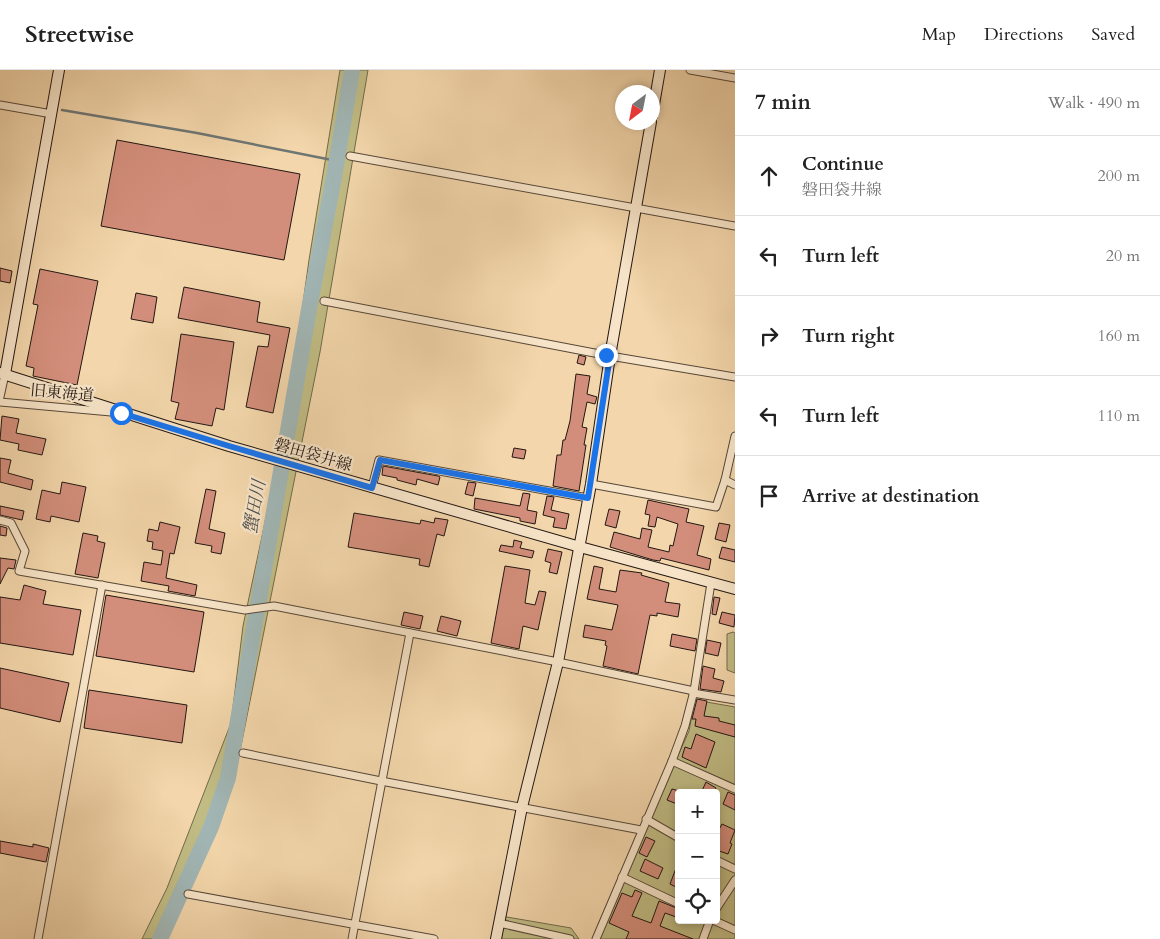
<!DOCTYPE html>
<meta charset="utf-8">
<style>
:root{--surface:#fff;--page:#f6f6f6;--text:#222;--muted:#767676;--line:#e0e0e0}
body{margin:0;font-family:Cardo,"Noto Serif JP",serif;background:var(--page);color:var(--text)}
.controls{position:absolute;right:15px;bottom:15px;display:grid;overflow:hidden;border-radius:5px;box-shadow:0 2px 8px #0003}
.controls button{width:45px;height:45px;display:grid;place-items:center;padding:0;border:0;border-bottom:1px solid var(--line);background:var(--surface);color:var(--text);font:25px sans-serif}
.compass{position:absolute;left:615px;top:15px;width:45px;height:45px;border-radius:50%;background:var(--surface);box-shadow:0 2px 8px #0003;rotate:212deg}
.stop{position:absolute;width:15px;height:15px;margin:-11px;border:4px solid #1a73e8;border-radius:50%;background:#fff}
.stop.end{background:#1a73e8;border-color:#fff;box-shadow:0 1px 5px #0008}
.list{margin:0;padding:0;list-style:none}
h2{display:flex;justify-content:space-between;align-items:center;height:65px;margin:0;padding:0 20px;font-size:21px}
h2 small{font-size:16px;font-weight:400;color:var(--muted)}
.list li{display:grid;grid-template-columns:32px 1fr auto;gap:15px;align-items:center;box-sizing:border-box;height:80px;padding:0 20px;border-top:1px solid var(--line)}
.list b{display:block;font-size:19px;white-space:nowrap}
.list p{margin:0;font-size:16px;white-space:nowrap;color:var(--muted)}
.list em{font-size:16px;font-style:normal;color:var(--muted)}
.icon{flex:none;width:28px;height:28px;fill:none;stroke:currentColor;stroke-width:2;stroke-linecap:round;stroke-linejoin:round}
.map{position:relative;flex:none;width:735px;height:869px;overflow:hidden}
header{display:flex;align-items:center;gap:30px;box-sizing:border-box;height:70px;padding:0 25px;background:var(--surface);border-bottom:1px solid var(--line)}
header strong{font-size:24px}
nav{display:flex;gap:28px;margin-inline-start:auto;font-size:18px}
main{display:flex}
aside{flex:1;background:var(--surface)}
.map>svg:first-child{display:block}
.green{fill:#c1bc84;stroke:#726a4b;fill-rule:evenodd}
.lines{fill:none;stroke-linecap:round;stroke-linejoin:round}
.stream{stroke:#6e7674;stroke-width:2.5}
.river{stroke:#a1b6b5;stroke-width:16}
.building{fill:#d38e7b;stroke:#221712}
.street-casing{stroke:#564738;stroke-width:9}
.secondary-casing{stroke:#221712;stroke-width:12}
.street{stroke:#f7e4c8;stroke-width:7}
.secondary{stroke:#f7e4c8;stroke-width:10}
.route{stroke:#1a73e8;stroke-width:6}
.labels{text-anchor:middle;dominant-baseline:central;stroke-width:4.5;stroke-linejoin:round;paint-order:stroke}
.street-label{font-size:16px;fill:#221712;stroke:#f7e4c8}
.water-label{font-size:18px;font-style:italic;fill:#4e4f4b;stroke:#f7e4c8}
</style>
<header>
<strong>Streetwise</strong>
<nav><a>Map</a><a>Directions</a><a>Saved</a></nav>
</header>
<main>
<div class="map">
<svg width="735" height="869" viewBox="0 0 735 869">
<rect width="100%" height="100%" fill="#f3d6ab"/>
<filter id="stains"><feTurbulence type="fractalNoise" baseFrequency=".004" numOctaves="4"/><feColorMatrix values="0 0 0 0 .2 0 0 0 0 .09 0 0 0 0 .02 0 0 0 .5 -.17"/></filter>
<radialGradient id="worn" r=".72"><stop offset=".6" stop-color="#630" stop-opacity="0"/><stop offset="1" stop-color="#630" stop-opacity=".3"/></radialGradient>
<g class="green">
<path d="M340,0H368L320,282L238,691L229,725L167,869H142L167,818L231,653L243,556L287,348L309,190Z"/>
<path d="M733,562L735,563V603L727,600V564Z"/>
<path d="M695,630L735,637V869H596L689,661ZM679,723H716V850H679Z"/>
<path d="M501,846L571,858L579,869H496Z"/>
</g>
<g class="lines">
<path class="stream" d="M62,40L197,63L337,91"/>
<path class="river" d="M160,869L211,757L228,708L309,239L334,107L352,0"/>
</g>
<g class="building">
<path d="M117,70L300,104L284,190L101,156Z"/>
<path d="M0,198L12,201L10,213L0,211Z"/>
<path d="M40,199L98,211L77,315L33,306L34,298L26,296L38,235L33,234Z"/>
<path d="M184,217L260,232L257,252L290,258L273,343L246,337L258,276L268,277L270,265L178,248Z"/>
<path d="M136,223L157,227L153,253L131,249Z"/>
<path d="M181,264L234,272L224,340L216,338L212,356L175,349L179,333L171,331Z"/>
<path d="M579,285L586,287L584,295L577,293Z"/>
<path d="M576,304L590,306L587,324L597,327L595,334L587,332L582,357L587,358L584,375H586L579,421L553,416L557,385H561L563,370H565L570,351Z"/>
<path d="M2,346L19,349L16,363L46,369L42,385L18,380L19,374L0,370Z"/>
<path d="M514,378L526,380L524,389L512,387Z"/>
<path d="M0,388L11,390L8,403L33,410L31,420L0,412Z"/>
<path d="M383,396L438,406L440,407L438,415L417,409L416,415L397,410V408L382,405Z"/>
<path d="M62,412L86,417L79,452L51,446L50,452L36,449L42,420L60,424Z"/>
<path d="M468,412L476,413L473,426L465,424Z"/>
<path d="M206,419L216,421L209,459L225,463L221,484L211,482L212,476L195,473Z"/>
<path d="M523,423L530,424L527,440L537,442L535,454L520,451V448L474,439L475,428L520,436Z"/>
<path d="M547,426L554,427L551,440L569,444L566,459L553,457L555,448L543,445Z"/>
<path d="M648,430L689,439L686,452L704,456L697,485L711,489L709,500L661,488L660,491L653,490L610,477L614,462L640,469L642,458L652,460L648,477L669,482L670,475L673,476L678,454L657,447L655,457L648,456L650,445L645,444Z"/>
<path d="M0,436L24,441L22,450L0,445Z"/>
<path d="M609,439L620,441L616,458L605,455Z"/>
<path d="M354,443L420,454L421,450L434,453L435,448L448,450L444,466L437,464L429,497L419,495L420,489L348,477Z"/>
<path d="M160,452L180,457L174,484L170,483L166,508L197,515L195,526L168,521L169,516L141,511L144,492L161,495L163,481L152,479L153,472L147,471L149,459L158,461Z"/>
<path d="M719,453L730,455L726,472L715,469Z"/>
<path d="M0,456L7,458L6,466L0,465Z"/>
<path d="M83,463L98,466L97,471L105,473L98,508L75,504Z"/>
<path d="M514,470L522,472L520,478L534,481L532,488L499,481L501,475L513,477Z"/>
<path d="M722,477L735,480V492L719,488Z"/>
<path d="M548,479L562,482L557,504L549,502L551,493L545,491Z"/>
<path d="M0,488L16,490L14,499L8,498L0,514Z"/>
<path d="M505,496L530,500L525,533L535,535L539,521L546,522L538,560L523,556L519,579L491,573Z"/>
<path d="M594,496L603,498L599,519L616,522L620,500L642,503L641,505L669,513L665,532L680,534L678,547L657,543V546L650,545L638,604L603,596L607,576L605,575L606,571L583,567L585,555L612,560L618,535L587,529Z"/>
<path d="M24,515L46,521L43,534L81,540L73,585L0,573V527L20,530Z"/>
<path d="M106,525L204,542L194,602L96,586Z"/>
<path d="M714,527L720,528L716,545L712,544Z"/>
<path d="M404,542L423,546L420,559L401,555Z"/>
<path d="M722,542L735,545L734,557L719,553Z"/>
<path d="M441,546L461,551L457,566L437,561Z"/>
<path d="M672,564L697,569L695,581L670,576Z"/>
<path d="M707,570L721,573L718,586L705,583Z"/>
<path d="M703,596L715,599L713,608L724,611L721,622L700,619Z"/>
<path d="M0,598L69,613L60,652L0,638Z"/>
<path d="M89,620L187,635L182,673L84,658Z"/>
<path d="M697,629L707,631L704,646L719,648V651L735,655V667L695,656L696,649H692Z"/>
<path d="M696,664L715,672L706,698L682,687L685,677L691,679Z"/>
<path d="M706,712L716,718L714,723H701Z"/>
<path d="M672,719L679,721V730L677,734L667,730Z"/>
<path d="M728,722L735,725V740L723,734Z"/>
<path d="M722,754L735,760L730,773L732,774L728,784L716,780V765Z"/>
<path d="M646,767L655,771L647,787L639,783Z"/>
<path d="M0,771L33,777V774L49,778L46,792L0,783Z"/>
<path d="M645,789L663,798L658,809L640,801Z"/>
<path d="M678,793L679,811L676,817L670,814Z"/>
<path d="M635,820L642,823L632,846L651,853L659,831L679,839V848L665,843L660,856L693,869H626L629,862L609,853L622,823L632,827Z"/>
</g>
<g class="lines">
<defs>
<g id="street">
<path d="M690,0L735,8"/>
<path d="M0,35L52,44"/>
<path d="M350,86L735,156"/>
<path d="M324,231L610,286L735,307"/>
<path d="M0,327L5,304"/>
<path d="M0,332L111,342"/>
<path d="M725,410L735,415"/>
<path d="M591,414L716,437L725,410L735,366"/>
<path d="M372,417L379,390L588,428"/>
<path d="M0,450L11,453L25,481L19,501L245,540L274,536L558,592L694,621"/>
<path d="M693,623L735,630"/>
<path d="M243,683L381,711L641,760"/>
<path d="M672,691L735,719"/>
<path d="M646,749L679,768"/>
<path d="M716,790L735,799"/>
<path d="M622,807L679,834"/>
<path d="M188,824L434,869"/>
<path d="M716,839L735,810"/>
<path d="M713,850L735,860"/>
<path d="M499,853L570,869"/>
<path d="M38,869L102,515"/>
<path d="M352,869L410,563"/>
<path d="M596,869L672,691L685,656L694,621L711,513"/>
<path d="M703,869L710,850"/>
</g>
<g id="secondary">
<path d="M652,46L660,0"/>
<path d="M0,303L229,376L580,477L735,519"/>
<path d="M5,304L59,0"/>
<path d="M496,869L522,737L558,592L591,414L610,286L651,52"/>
</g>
</defs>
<use href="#street" class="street-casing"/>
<use href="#secondary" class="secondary-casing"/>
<use href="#street" class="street"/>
<use href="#secondary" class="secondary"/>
</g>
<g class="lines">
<path class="route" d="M121,343L229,376L372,418L380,390L588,428L610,286L606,285"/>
</g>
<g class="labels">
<g class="street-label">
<text transform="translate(62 323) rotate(5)">旧東海道</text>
<text transform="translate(313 385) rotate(16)">磐田袋井線</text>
</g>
<g class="water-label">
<text transform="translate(255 437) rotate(-80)">蟹田川</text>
</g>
</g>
<rect width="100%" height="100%" filter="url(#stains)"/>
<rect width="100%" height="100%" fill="url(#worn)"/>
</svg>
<div class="controls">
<button>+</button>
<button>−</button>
<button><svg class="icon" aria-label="locate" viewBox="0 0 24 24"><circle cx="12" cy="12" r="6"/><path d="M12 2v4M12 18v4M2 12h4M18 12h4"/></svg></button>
</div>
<svg class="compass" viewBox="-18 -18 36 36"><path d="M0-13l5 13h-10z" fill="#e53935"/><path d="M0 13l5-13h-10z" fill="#767676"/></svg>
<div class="stop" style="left:121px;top:343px"></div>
<div class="stop end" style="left:606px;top:285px"></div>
</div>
<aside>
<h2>7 min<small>Walk · 490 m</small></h2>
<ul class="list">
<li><svg class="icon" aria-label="ahead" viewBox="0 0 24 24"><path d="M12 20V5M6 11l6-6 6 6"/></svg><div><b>Continue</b><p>磐田袋井線</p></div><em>200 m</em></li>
<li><svg class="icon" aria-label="left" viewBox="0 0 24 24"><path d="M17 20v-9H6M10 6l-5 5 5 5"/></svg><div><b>Turn left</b></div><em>20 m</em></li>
<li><svg class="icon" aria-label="right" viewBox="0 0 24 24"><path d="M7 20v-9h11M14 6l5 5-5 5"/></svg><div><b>Turn right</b></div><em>160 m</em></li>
<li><svg class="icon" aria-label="left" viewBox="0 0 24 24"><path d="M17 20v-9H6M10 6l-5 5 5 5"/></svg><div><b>Turn left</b></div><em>110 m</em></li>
<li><svg class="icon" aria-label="arrive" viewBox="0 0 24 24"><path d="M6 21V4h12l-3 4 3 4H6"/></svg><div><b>Arrive at destination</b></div></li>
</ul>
</aside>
</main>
